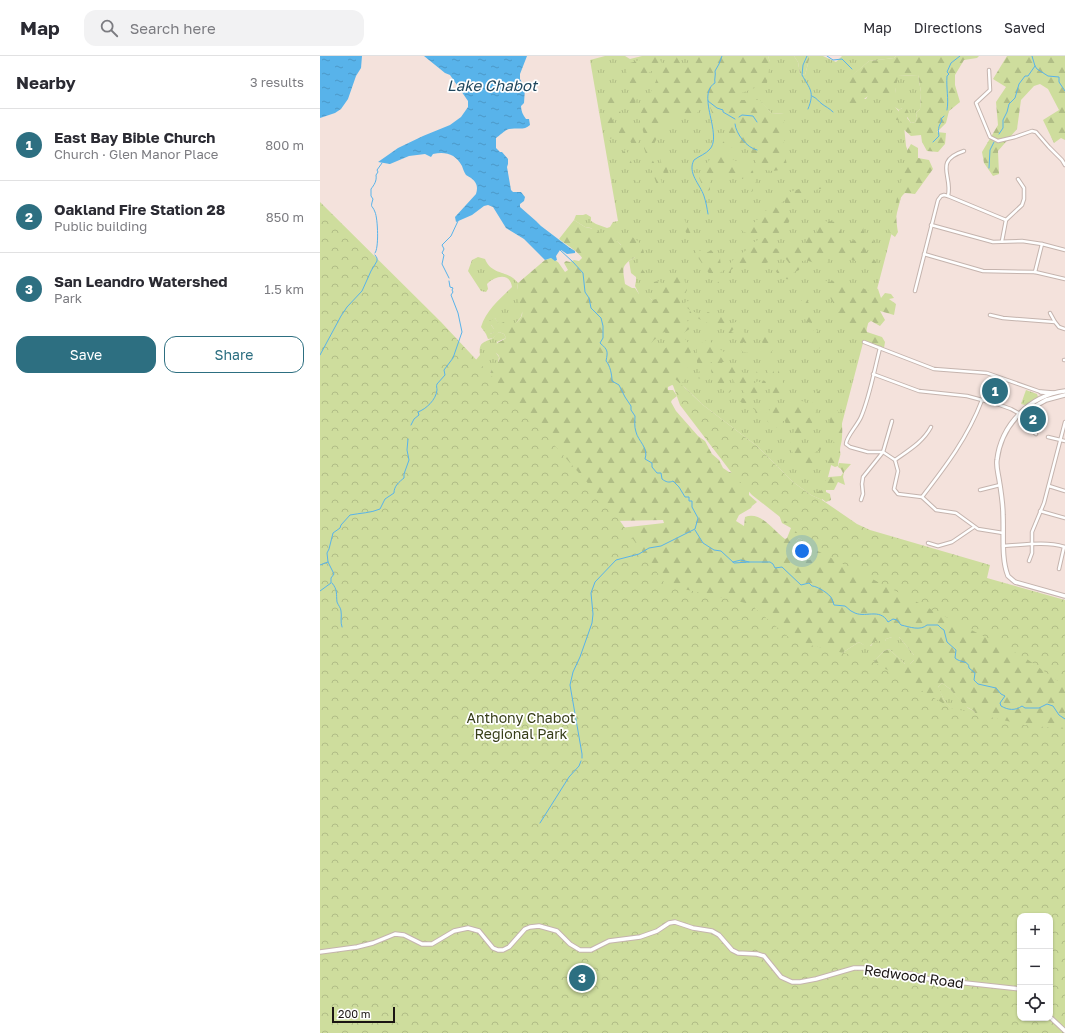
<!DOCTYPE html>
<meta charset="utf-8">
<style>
:root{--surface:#fff;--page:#f2f2f3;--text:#2b2b33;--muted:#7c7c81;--line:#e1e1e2;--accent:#2d6f81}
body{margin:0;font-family:"Golos Text",sans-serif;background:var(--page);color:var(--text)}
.controls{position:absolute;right:12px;bottom:12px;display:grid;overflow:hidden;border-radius:8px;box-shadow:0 1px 3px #0004}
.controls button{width:36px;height:36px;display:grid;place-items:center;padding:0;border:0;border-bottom:1px solid var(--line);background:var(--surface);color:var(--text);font:20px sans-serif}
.scale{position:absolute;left:12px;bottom:10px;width:63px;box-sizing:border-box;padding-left:4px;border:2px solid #1b1513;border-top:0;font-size:11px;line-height:14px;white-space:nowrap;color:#1b1513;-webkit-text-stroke:3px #fff;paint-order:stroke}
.you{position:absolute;left:482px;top:495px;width:14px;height:14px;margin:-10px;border:3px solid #fff;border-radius:50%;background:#1a73e8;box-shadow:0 0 0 6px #1a73e833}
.badge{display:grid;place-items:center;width:26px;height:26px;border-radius:50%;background:var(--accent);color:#fff;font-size:13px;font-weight:700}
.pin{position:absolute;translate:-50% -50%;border:2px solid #fff;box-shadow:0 1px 4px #0006}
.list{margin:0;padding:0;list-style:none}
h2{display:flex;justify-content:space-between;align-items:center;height:52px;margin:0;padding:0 16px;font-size:17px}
h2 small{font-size:13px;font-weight:400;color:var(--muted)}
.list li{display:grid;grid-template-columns:26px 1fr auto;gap:12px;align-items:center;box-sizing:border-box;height:72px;padding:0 16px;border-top:1px solid var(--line)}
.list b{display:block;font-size:15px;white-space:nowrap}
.list p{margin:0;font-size:13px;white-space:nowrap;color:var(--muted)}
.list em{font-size:13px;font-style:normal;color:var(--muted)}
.actions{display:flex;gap:8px;padding:12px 16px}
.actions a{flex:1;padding:9px 0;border:1px solid var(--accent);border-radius:12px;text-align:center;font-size:14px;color:var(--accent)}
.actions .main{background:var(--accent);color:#fff}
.icon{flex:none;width:22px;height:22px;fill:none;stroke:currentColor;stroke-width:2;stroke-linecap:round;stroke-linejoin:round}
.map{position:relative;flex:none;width:745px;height:977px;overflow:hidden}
header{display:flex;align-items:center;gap:24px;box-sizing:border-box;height:56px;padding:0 20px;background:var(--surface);border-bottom:1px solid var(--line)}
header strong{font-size:19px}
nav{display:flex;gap:22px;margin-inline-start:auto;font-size:14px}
.search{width:280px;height:36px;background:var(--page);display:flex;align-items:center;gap:10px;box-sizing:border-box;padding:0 14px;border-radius:12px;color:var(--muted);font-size:15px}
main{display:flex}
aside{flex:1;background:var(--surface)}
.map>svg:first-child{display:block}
.grass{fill:url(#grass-tufts);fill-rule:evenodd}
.forest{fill:url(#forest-firs);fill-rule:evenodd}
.park{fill:url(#park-crowns);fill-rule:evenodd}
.water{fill:url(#water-ripples)}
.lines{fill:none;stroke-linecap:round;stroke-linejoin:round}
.stream{stroke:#58b3ea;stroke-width:1}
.street-casing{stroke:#c5b4ae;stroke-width:4.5}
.secondary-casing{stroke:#c5b4ae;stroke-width:5.5}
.street{stroke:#fff;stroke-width:2.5}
.secondary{stroke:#fff;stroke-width:3.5}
.labels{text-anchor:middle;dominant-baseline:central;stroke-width:3.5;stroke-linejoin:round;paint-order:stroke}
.park-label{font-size:14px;fill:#363d17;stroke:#fff}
.street-label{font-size:14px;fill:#1b1513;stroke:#fff}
.water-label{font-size:15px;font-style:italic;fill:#1f465d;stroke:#fff}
</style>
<header>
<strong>Map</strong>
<div class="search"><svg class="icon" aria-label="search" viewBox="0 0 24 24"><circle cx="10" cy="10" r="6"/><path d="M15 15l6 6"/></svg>Search here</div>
<nav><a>Map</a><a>Directions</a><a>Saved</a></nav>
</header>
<main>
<aside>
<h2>Nearby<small>3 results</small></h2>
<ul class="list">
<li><span class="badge">1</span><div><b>East Bay Bible Church</b><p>Church · Glen Manor Place</p></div><em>800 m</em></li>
<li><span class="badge">2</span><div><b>Oakland Fire Station 28</b><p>Public building</p></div><em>850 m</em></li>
<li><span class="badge">3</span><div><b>San Leandro Watershed</b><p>Park</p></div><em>1.5 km</em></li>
</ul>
<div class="actions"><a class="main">Save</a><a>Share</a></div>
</aside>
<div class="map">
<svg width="745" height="977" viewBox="0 0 745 977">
<defs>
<pattern id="grass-tufts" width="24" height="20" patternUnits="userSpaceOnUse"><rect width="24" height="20" fill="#cedd9d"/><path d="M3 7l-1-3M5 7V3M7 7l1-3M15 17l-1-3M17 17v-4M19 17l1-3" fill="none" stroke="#b0bd86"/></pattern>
<pattern id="forest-firs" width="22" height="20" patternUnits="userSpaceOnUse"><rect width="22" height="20" fill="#cedd9d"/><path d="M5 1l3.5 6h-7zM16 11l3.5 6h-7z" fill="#b0bd86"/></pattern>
<pattern id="park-crowns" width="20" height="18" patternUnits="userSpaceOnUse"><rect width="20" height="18" fill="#cedd9d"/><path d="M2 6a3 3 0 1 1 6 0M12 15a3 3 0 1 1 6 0" fill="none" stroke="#b0bd86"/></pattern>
<pattern id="water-ripples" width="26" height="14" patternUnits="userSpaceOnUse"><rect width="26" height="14" fill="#58b3ea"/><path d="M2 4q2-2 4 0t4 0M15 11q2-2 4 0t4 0" fill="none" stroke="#4c99c8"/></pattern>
</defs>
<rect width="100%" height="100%" fill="#f4e2dc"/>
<g class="grass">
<path d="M285,0H305L310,3L322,0H437L450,6L448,0H474L478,6L480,18L485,19L490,0H503L516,6L522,0H576L574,2L549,5L525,26L528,46L533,41L546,43L554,28L575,37L577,20L598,19L601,36L600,53L596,57L597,62L595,66L591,67L582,52L579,54L575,51L583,60L586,90L591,103L502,444L491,439L473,426L437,390L383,349L321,289L332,244L327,240L319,238L315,230L316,225V221L311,217L309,205L315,201L293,182L281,179L271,172L265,171L254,164L256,159H263L266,158L271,161V165L276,168L287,172L290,171L293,166L298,165L270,4ZM440,45L451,57L464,58L445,63Z"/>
<path d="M158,201L165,203C172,220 189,214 198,227L197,234L203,253L201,261L195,268L179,269L175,262L171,269L174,273V276L170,278H166L161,271C166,254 180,243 192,231C190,216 175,220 167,228L168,233L166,236L161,235L148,215L152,204Z"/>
<path d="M179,276L184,278L186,282L177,286L176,297L179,301L178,308L171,315L169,322L155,305L160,299C158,284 166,287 174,281C175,279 177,277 179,276Z"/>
<path d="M706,334L717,338L718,341L705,349L701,348Z"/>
<path d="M479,482C486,486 492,490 494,498L490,504C478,504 477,495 476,485Z"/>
<path d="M572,581H579L594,599V604L590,608H585L569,593L564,595L547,613L505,603L522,597L539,586L544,589L551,590L554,585H565L566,583Z"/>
<path d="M622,627L630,633L648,652L654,655L656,659L645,670L624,644L618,631Z"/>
</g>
<g class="forest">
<path d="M332,0H340V4L343,9L346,5V0H356L363,12L369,7L367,0H448L450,6L447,27L419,38L421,44H440L451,57L464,58V93L467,110C457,118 447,114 436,112V100L421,89L409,92L405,99L427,111L433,115L434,122L436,125L433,131V134L432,136L427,133V119H424L423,123L411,122L405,118L393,117L390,122V134L385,136L378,119L404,85L410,82L406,62L392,57L389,48L384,49L376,58L347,61L334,88L344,100L352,130H345C345,124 342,105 339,100C338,98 336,98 333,97L330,100L339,115L342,129L339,131L337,129L324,92L325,82L319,61L336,25L337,17L331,15L324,20L320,36L312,53L307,50L312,35L306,15L310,7L324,3L330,2Z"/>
<path d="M474,0H490L485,19L480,18L478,6Z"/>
<path d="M576,0H659L657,2L644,4L635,19V29L640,46L629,55L626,67L617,76L626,77L625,88L618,96L607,95L602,86L601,79L591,80L581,71L582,66L579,64H576L579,54L582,52L587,53L589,58L587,62L591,67L595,66L597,62L596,57L600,53L601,36L598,19L578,20L575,37L568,44L563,43L557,34L538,47L528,49L524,26L549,5L574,2Z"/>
<path d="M687,0H745V84L741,82L734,87L723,64L739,54L728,33L720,28L714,30L701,44L697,73L678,95L679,118L673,120L664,107L662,96L678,69L676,46L686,31L673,23Z"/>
<path d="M290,37L293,40L297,37L300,40L294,51L295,55L292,59L295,73L291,83L285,78L287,75L285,61L288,56L284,50L287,39Z"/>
<path d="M300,55C303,63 302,71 311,75C314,77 317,77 320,80L318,82V90H313L309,83L300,82L296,60Z"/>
<path d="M591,88L598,92V102L609,104L613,113L595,138L585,137C574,146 576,163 578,176L575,181L571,178V175L569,174L584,114L589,107L587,95Z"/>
<path d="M306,93L319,125L316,127L312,114L307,107L303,96Z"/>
<path d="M523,128L520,131L499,133L482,138L481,144L468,151L464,145L458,149L456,152L467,155L471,162C469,166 466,172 462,175C452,182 433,181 422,175L423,173C427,172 434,168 436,164L443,162V158L441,156L446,155L449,148L455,145L456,140L459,137H467L488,130Z"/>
<path d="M362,158L377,192C381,197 385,199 391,194L394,197L397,196L400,202L401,211H407L414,203L417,192L422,197L430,192L432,187L442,182L455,181L456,184L443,189V191C459,193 470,195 486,188V180L497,178L496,172L507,165L517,166L521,173L522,182L516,187L519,188L528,189L532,185L538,183L534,178L537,176L536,174H538L539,172L543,171L545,182L550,179L553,180L554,190L551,189L548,183H546C541,195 550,198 556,206V212L547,209H540V207L513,196C505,199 509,204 508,210L505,211L486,204L484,205L472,204L473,209L480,211L479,214L473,217V222C466,225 459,222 456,215L458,213L462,215L467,211L469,207L466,203L455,204L443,208H424L422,211H415L411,214V218L408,220L407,212L398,218L394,211H390L399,227L397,229L379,203L359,162Z"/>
<path d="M254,164L265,171L274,173L281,178L286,175L301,189L303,188V183L307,187L309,186V182L311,180C325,189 323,194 326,208L322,210V213L329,222L326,223L317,217L318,204V202L315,201C300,210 303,213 305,228L312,232H315L319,238L325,237L332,244L336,243L338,235L333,230L334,226L338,225L343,228L350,222L362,215L367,234L360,248L364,251L362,257L371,270V272L365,276C362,282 367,286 372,290L370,299L372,305L366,313L361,310L358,311L366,322L362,327C365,335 371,335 372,340L355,330L352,329L348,331V334H353L357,340L352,344L351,346L356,355L378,380L385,385L392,398L399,404L403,412L409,416L414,417L429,434V439L437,446L432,450L431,452L419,459L416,465L424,470L425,461C441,455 453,474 465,483L467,482L471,472L462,467L458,456L745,578V746L697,725L745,921L730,860H700L0,682L300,472L344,467L343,464L295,465L169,322C170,319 170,317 171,315C175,309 186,302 174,296C174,286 179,287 186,282L184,278L179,276L173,282L168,283L166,278H170L174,276V273L169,266L171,264L175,262L179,268L186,265L194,268C210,257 198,252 197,240C196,235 198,231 198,227L225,204L231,202L238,206L245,216L248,214L244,207L246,205L250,206L254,204L259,205L262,202C260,197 244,187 239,183ZM344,276L351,280L352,286L340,297L335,295L331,288C334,282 340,281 344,276ZM479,482C486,486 492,490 493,498L490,504C478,504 477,495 476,485ZM572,581H579L594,599V604L590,608H585L569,593L564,595L547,613L505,603L522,597L539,586L548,592L555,585H565L566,583ZM622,627L630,633L645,650L654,655L656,659L631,652L624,644L619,632L618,631Z"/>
<path d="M491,216L495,218L496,221L509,226L513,225L530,231H540L550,235L556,232L558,233L561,242L565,237L571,238L574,242L569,243L576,248L574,259L560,255L565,264L560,270L551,265L545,269L547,276L562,281L565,286L564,292L542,284L535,279L528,265L518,256L506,234L488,219L489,217Z"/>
<path d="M485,238C488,244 494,261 492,267L487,266L489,269H493L498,276L501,288L499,293L496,294L493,288L491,276L494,274L493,270H488C484,261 481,248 482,239Z"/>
<path d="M367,245L373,247V251L371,253L372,255L382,259L388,256L390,257V260L394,262L399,258L410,268L419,265L420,271L423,272C424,276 425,278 427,281C429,286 428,290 430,295L429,297L423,296L417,290V289L424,292L426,290L424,286L421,288L416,281L418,278L416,275L414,273L411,276L414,277V279C408,279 405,276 402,271C393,271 376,262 369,256L371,255L366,251L365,247Z"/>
<path d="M444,270C450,275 450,284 453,291L452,295L448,299L444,297C444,288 437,275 444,270Z"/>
<path d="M388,283H390V286L393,287C397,294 405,293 410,303L408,305L401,299V301L405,306H402L403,308C412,308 420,309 424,319H426L429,329L432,327V324L436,319L437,314L439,313V320L433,327H435L438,325L441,327L442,324L445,325L446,327L443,329L444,336L446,338L445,340L428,346C431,353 438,353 443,358L442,361L436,358L435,354L429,349L427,350L411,340L413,337H415L419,341L426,343C426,332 414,330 412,321H408L404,327L405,330L409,332L411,335L408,338L393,326L392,322L393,320L391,315L393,309L398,307L391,306L382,314L383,317C388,319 389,319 389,324L377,322L375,326L373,327L371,324L372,321L380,320V318L377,306V290Z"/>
<path d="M452,302L453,303L452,310L454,317L456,318L458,317V312L461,313C463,329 466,329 456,344L458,348C467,353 470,353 477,346L484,345L486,348L487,361L489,362L493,351L492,339L497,335L500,336L498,341L499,351L496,354L495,361L487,377L481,385V393L488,395L502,382L506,385L501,393L499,395H496L491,402L494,407L491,412L490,409L487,408L484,409C475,401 467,393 472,381C474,376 475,373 475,368H472L471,371L469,372L466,369L465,365H463L461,373H459L454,370L455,364L453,363L449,367L447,365V358L444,354L443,351H447L450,355L451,356L450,348L452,344L450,336L452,321L448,317L447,312L451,307L450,303Z"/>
<path d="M517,341L520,342L523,348L517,359L522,356C521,364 523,373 522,381C522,386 520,390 520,394C520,397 521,398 520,400C519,404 518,406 518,410L515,411L511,409L509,412H507C505,399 516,389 515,376L512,375L509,372L511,357L517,358L518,354L516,352Z"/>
<path d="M519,407L531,408L524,416L523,421L525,429L518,426L514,434H506V436L510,438L511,444L506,446L497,439V436C504,435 505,429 506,422L509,421L521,420L523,417L521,413L518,411Z"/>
</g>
<g class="park">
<path d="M0,146L121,266L207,358L295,458L346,529L430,548L473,585L549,603L631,652L705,669L745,673V977H0ZM700,860H730V962H700Z"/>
<path d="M350,321H353L383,349L437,390L473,426L491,439L502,444L537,468L550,474L670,509L667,522L745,544V630L704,601L490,491L469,468L432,439L411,416L360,349Z"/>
</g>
<g class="water">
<path d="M0,0H42L41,12L36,20L28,43L21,53L15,57L0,62Z"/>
<path d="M104,0H207L200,18V23L205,32L204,47L201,50C201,55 203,59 206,63H209L210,69C204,75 196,71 189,73C185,74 179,80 176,82V92L180,96H182L188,103V108L187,111L191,134L193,136H201L205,141L204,145L200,148V151L216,165L221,170L250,192L255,195V197L247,198L241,194H240L236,200L237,204L235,205L231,202L225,204L204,183L186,172L173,151L168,149L164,150L152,159L136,166L135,161L156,138C159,128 155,124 146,119C144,116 143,113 142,110C136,98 125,95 113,98L111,101L105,98L89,100L70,108L58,106L78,92L103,80L130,69L141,61L148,51V45L130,19L125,17Z"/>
</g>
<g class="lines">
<g class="stream">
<path d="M402,0L399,8L395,15C396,19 394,23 395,27C389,30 387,39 388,45L397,52L403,54V56L415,63"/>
<path d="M487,0L483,9L482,19C490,33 495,36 488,53"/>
<path d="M507,0L513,4L522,3L532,13"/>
<path d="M712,0L715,10L717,13L728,20L739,21V26L745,35"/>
<path d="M492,40C497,42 499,46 502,48C506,51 509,52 513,56"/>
<path d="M388,45C388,58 399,83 390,93C386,98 379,100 374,104C367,117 380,128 384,140C386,146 387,152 388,158"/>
<path d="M627,54C629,43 626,32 627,20L629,18L627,16L631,7L640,0"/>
<path d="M419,61L422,59L433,60L437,66"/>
<path d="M415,68C416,78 427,92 437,94"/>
<path d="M679,78L683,72V64L687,56L689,48L695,42L699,28L705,20H708L715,10"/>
<path d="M613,86L619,80C618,75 618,70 622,65L621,63L624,60"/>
<path d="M669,112L670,94L674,86"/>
<path d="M240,194L253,206L263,217L265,236L269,242L271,252L281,262L283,270V282L280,287C288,294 288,295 286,305C290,309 292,319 292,325L299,329L305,341L311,350V354L315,360C315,365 314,370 316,376C318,385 329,392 325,403L332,407V411L337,417H341L342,423C346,426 349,427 353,425L359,431L365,441H369V445H372V451L378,462L375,473L341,490L329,492L319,498L296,504L275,526L271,537L273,558L272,567L260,601L253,616L250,629L262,698V702"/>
<path d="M55,197C59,193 58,163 55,156C52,148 50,153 53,143L51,140V133C54,129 57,125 56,119L58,116L57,114L62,107"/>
<path d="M129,222L122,208L124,199L122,197L124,193L122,189L131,180L138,165"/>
<path d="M0,299L21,260L27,251L42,235L51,215L57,205V202L55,199"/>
<path d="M91,369L94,363L99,359L98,356C106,353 116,344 117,334C117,332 116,330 117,328L125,319L124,314L133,302L142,276L138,257L131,239L133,236L132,234L133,232L130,231L129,225"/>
<path d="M375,474L383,487L394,494L401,495L414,507L429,506"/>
<path d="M413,506L421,504L429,506H450L453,508L455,512L462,511L481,529L489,527L492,530C497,530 510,538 512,543C513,545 513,547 514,549L525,550C528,552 530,555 533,556C544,563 560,551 568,566L573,563L577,564L581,569C590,571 600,575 607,569H618L621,572L624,574L627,586L636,594L635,602C640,607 649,604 649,612L655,617L654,624L658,628L676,632L681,638L685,640L680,647L681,650C688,654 695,655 702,650L705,652H719L727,648L733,650L739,659L745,663"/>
<path d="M0,509L8,506"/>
<path d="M12,527C18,534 16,538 17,546C18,549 21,552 21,555C22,560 20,566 22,571"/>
<path d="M0,535L11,527V522L14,518L8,506L7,497L9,493L13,477L20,472L21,469L30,459C40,457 51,457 60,453L65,443L74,437C74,430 79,426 84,422V418L89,404L87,394L88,383"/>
<path d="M220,767L249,721L259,710L261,705"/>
</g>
<defs>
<g id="street">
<path d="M669,14L670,34L656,47L670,81L678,85L695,81L712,75L716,76L729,91L742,104L745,109"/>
<path d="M628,140C633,120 613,105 644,95"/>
<path d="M611,169L673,186L702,185L722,188L745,194"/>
<path d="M682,185L686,164L702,149L704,143V132L698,123"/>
<path d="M604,198L663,215L715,216L745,223"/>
<path d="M715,216L722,188"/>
<path d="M595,235L618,144L621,140L624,139L628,140L686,164"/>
<path d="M730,257L735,266"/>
<path d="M670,259L683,262L735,266L739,271L745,273"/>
<path d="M544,286L614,313L667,317L721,336"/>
<path d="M560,292C554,315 550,340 541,361C537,370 526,381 526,388L530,391L548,396H563L575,404L578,415L574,433L578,438L602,441L616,454L636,457L658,473L683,477"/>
<path d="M744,304H745"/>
<path d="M553,318L599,335L647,340L677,348L691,353L700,358L709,372L716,378"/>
<path d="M728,381L745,385"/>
<path d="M575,404C589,394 603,386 611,371"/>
<path d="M729,430L745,435"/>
<path d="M660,434L680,429"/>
<path d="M602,441C626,410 648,381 662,344"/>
<path d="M541,444L543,438L542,428L543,421L563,396L572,365"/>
<path d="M720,455L745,462"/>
<path d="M608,487L618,490L632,486L654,471"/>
<path d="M683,490C703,489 725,485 745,491"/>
<path d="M709,505L712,497V476L724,447L745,366"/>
<path d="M739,513L744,491"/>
</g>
<g id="secondary">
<path d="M745,335C710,339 681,369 677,404C676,410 678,417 679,423C681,435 683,447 683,459C684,478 681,503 688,520L695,526L745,540"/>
<path d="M721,336L733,337"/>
<path d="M701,358L726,344L745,339"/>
<path d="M0,896L37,891L53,887L75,878L84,879L102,888H112L134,875L148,872L159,875L173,892L178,894H183L189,891L205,873L210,871L219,870L237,875L250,888L260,894H271L289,885L320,881L337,875L349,867L355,866L373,872L392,875L399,879L412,894L418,897L437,898L444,900L461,921L472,926H480L496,923L534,912H543L575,917L591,918L609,923L700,933"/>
<path d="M730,961L745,975"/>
</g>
</defs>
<use href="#street" class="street-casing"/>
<use href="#secondary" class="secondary-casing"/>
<use href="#street" class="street"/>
<use href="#secondary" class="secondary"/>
</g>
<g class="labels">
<g class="park-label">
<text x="201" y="661">Anthony Chabot<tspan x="201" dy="16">Regional Park</tspan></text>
</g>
<g class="street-label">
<text transform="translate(594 920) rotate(8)">Redwood Road</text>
</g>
<g class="water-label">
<text x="172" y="29">Lake Chabot</text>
</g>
</g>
</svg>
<div class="controls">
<button>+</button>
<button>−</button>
<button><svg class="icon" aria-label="locate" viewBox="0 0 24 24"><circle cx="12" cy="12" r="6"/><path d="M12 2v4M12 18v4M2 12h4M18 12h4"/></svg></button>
</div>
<div class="scale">200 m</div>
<div class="you"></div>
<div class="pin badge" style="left:675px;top:335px">1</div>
<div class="pin badge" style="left:713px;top:363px">2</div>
<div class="pin badge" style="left:262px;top:922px">3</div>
</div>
</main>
